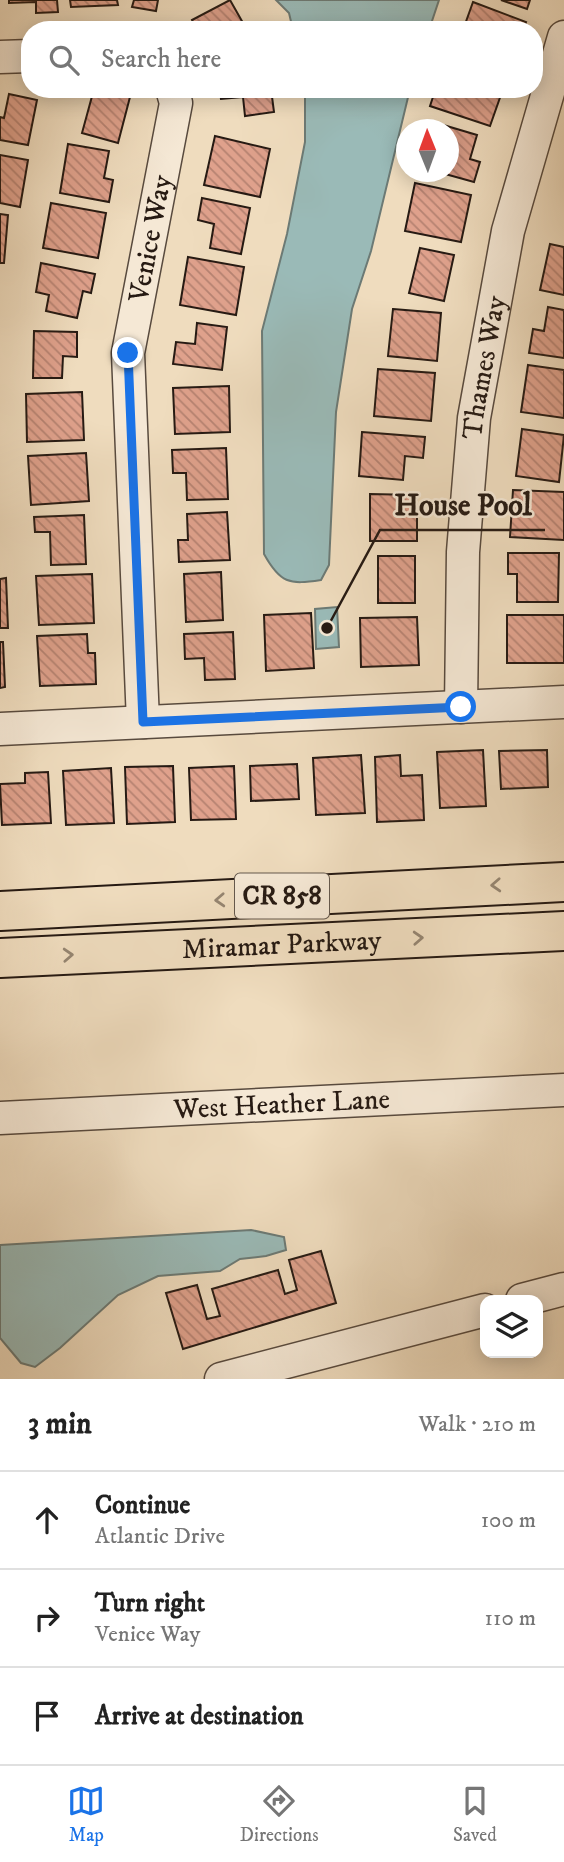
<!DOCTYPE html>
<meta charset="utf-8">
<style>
:root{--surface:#fff;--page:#f6f6f6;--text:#222;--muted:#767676;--line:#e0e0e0;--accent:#1a73e8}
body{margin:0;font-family:"IM FELL DW Pica",serif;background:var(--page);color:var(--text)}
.controls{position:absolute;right:21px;bottom:21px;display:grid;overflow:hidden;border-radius:14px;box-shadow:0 4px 18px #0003}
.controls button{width:63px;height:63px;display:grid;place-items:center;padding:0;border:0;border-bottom:2px solid var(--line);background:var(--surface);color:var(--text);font:35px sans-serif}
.compass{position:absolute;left:396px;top:119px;width:63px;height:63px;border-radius:50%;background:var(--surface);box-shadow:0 4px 18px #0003;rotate:359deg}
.stop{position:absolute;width:21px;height:21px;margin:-16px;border:5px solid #1a73e8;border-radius:50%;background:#fff}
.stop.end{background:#1a73e8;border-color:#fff;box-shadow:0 2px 7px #0008}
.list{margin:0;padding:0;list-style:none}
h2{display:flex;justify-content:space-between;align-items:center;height:91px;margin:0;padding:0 28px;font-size:30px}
h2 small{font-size:23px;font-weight:400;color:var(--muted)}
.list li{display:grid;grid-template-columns:46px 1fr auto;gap:21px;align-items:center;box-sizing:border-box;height:98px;padding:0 28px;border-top:2px solid var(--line)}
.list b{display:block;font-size:26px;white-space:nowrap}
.list p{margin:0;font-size:23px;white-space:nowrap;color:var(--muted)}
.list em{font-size:23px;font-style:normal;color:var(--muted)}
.icon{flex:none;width:38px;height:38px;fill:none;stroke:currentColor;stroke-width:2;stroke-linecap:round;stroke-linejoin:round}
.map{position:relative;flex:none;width:564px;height:1379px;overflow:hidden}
.search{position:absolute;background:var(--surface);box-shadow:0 4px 18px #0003;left:21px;right:21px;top:21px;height:77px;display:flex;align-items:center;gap:18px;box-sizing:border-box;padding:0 24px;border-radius:28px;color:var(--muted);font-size:26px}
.sheet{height:385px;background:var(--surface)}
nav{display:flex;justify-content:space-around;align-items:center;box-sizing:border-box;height:98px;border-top:2px solid var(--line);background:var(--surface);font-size:19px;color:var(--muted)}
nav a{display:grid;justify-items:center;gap:4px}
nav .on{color:var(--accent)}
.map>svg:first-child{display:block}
.water{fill:#9abab7;stroke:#6c7a75;stroke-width:2}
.building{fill:url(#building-back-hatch);stroke:#261a13;stroke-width:2}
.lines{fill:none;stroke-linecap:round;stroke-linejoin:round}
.minor-casing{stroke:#584a3e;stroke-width:35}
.major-casing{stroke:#261a13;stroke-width:42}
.minor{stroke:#f5e8d5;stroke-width:32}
.major{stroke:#efdcbe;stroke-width:38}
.oneway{stroke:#958571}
.route{stroke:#1a73e8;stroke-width:9}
.labels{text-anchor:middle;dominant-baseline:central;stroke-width:5;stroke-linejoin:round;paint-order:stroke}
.shield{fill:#f5e8d5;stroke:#64584d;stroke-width:2}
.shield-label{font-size:26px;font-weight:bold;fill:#261a13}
.street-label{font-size:28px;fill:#261a13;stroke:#f5e8d5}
.leader{fill:none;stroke:#261a13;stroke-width:2.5}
.callout-dot{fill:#261a13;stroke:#f5e8d5;stroke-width:2.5}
.callout-label{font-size:30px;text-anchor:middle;font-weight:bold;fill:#261a13;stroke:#f5e8d5;stroke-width:5;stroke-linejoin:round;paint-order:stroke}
</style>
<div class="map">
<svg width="564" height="1379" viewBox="0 0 564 1379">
<defs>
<pattern id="building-back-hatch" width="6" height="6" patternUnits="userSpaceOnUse" patternTransform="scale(1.75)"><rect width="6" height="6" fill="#dfa18c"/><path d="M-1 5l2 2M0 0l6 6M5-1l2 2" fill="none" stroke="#b58271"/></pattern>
</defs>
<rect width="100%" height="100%" fill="#efdcbe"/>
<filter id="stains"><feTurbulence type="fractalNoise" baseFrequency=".00286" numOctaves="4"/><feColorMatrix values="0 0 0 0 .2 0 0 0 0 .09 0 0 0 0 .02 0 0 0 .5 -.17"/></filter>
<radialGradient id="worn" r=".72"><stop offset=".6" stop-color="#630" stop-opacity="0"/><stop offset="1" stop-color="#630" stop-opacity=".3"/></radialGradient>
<g class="water">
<path d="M276,0H439L429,30H293L289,13Z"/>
<path d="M305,89H410L371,251L352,309L336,412L329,565L321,580C289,585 280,583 264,554L262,331L287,234L305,142Z"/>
<path d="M337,607L339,647L316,649L315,609Z"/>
<path d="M251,1230L284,1237L286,1250L266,1256L240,1259L220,1271L158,1276L118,1295L60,1348L35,1367L21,1363L0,1338V1245Z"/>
</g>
<g class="building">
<path d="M9,0H57L58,12L36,13V2L9,3Z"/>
<path d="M70,0H117L118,5L71,7Z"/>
<path d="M134,0H158L156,11L132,7Z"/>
<path d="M230,0L247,30H197L192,20Z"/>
<path d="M501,0H530L527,9Z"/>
<path d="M473,2L526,22L523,30H463Z"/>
<path d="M94,89L130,97L118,143L82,133Z"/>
<path d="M219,89H271L274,112L245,116L243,97L221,99Z"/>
<path d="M439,89H503L490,126L430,106L434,94L437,95Z"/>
<path d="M9,94L37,100L28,145L0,140V117L4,118Z"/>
<path d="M440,124L477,135L470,159L480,162L474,182L438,172H448V130H438Z"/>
<path d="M215,136L270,149L260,197L204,185Z"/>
<path d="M68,144L109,151L104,178L113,180L109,202L60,193Z"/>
<path d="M0,155L28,160L20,207L0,203Z"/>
<path d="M415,183L471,195L461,242L405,231Z"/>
<path d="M202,198L250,208L241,254L210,248L214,224L198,220Z"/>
<path d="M51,203L106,213L98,258L43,248Z"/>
<path d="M0,214L8,215L4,263H0Z"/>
<path d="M550,244L564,247V295L540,290Z"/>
<path d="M420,248L454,255L444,301L409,293Z"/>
<path d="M188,257L244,267L236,315L180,305Z"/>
<path d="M41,263L95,274L91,293L83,291L77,318L46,311L49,295L36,292Z"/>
<path d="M548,307L564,310V358L529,353L533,329L544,331Z"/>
<path d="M393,309L441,313L437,361L388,356Z"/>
<path d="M197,323L227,327L222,370L173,364L176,342L195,344Z"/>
<path d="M34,331L77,332V357L63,356L62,378H33Z"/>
<path d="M528,365L564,370V418L521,412Z"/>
<path d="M378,369L435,373L431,421L374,416Z"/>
<path d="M229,386L230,432L175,434L173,388Z"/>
<path d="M82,392L84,440L27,442L26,394Z"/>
<path d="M522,429L564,435L559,482L516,476Z"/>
<path d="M362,432L425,437L423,458L405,456L403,480L359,476Z"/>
<path d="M226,448L228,499L187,500L186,473H173L172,450Z"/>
<path d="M86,453L89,501L31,505L28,456Z"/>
<path d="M513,490L564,492V540L510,537Z"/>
<path d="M370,494L417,495V541H370Z"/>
<path d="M227,512L230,560L179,562L178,540H188L187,514Z"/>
<path d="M84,515L86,564L51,565L50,532H35L34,517Z"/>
<path d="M508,553H559L558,602H517V574H508Z"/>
<rect x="378" y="556" width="37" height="47"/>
<path d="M221,572L223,620L186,622L184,574Z"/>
<path d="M92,574L94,623L39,625L36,576Z"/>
<path d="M6,578L8,628H0V579Z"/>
<path d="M311,613L314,668L266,671L264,615Z"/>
<rect x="507" y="615" width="57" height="48"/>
<path d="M417,617L419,665L361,667L360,618Z"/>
<path d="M233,632L235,679L205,680L204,658L185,659L184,634Z"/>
<path d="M87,634L88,653H95L96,684L40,686L37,636Z"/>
<path d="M0,642H3L5,687L0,688Z"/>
<path d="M483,750L486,806L440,808L437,752Z"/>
<path d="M547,750L548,787L501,789L499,751Z"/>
<path d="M361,755L365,813L316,815L313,758Z"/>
<path d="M400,755L401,776L422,775L424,820L377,822L375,757Z"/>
<path d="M297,764L299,799L251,801L250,766Z"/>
<path d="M173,766L175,822L127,824L125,767Z"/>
<path d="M234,766L236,819L191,820L189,768Z"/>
<path d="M111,768L114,823L66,825L63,771Z"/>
<path d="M48,772L51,823L2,825L0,784L25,783V773Z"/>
<path d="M321,1251L336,1303L183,1349L166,1293L197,1285L207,1319L220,1316L212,1289L278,1270L285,1294L297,1290L289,1260Z"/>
</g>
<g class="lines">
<defs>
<g id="minor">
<path d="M0,57L30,56"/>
<path id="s1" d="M461,707L463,552L474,418L508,231L564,37"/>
<path id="s2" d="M143,722L128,353L176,103L172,89"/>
<path d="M0,729L564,702"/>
<path id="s3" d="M0,1118L564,1090"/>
<path d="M522,1300L564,1289"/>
<path d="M221,1379L485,1310"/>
</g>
<g id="major">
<path d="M0,911L564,882"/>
<path id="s4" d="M0,958L564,931"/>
</g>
</defs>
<use href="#minor" class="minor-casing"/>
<use href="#major" class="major-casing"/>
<use href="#minor" class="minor"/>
<use href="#major" class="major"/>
</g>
<defs><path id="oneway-chevron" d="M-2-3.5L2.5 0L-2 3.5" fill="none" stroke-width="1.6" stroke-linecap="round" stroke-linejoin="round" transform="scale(1.75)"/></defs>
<g class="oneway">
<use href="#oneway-chevron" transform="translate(496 885) rotate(177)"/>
<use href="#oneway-chevron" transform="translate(220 900) rotate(177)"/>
<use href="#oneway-chevron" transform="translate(418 938) rotate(-3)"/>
<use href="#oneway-chevron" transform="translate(68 955) rotate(-3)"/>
</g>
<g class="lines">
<path class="route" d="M128,353L143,722L461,707"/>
</g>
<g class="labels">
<rect class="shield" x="235" y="873.5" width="94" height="45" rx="5"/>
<g class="shield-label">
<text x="282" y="896">CR 858</text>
</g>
<g class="street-label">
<text stroke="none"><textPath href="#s2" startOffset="486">Venice Way</textPath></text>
<text stroke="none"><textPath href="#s1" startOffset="341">Thames Way</textPath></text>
<text stroke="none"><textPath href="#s4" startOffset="282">Miramar Parkway</textPath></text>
<text stroke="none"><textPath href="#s3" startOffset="282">West Heather Lane</textPath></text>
</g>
</g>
<path class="leader" d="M327 628L380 530H545"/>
<circle class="callout-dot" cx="327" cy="628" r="7"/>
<g class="callout-label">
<text x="463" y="515">House Pool</text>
</g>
<rect width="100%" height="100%" filter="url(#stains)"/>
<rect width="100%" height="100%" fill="url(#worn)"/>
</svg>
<div class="controls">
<button><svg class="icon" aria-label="layers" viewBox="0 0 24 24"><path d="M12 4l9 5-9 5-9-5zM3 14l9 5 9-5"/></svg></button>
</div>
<svg class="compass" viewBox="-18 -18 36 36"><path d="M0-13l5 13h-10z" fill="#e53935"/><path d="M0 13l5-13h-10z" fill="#767676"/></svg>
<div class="stop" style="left:461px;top:707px"></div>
<div class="stop end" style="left:128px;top:353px"></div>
<div class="search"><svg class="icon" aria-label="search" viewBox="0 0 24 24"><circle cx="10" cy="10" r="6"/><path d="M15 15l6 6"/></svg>Search here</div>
</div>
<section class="sheet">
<h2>3 min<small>Walk · 210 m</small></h2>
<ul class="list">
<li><svg class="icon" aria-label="ahead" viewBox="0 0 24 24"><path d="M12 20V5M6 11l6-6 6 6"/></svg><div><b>Continue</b><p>Atlantic Drive</p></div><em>100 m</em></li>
<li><svg class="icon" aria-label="right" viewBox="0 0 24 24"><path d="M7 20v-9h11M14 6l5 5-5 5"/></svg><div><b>Turn right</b><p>Venice Way</p></div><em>110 m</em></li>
<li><svg class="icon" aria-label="arrive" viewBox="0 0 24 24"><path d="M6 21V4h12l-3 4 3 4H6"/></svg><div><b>Arrive at destination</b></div></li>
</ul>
</section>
<nav>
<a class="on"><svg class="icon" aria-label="map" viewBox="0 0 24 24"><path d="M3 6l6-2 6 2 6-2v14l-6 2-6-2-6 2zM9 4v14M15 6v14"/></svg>Map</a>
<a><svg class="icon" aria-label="directions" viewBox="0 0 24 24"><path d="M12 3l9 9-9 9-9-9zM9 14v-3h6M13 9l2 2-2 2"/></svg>Directions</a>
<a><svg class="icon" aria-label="saved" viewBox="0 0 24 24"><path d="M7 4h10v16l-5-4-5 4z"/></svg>Saved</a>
</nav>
